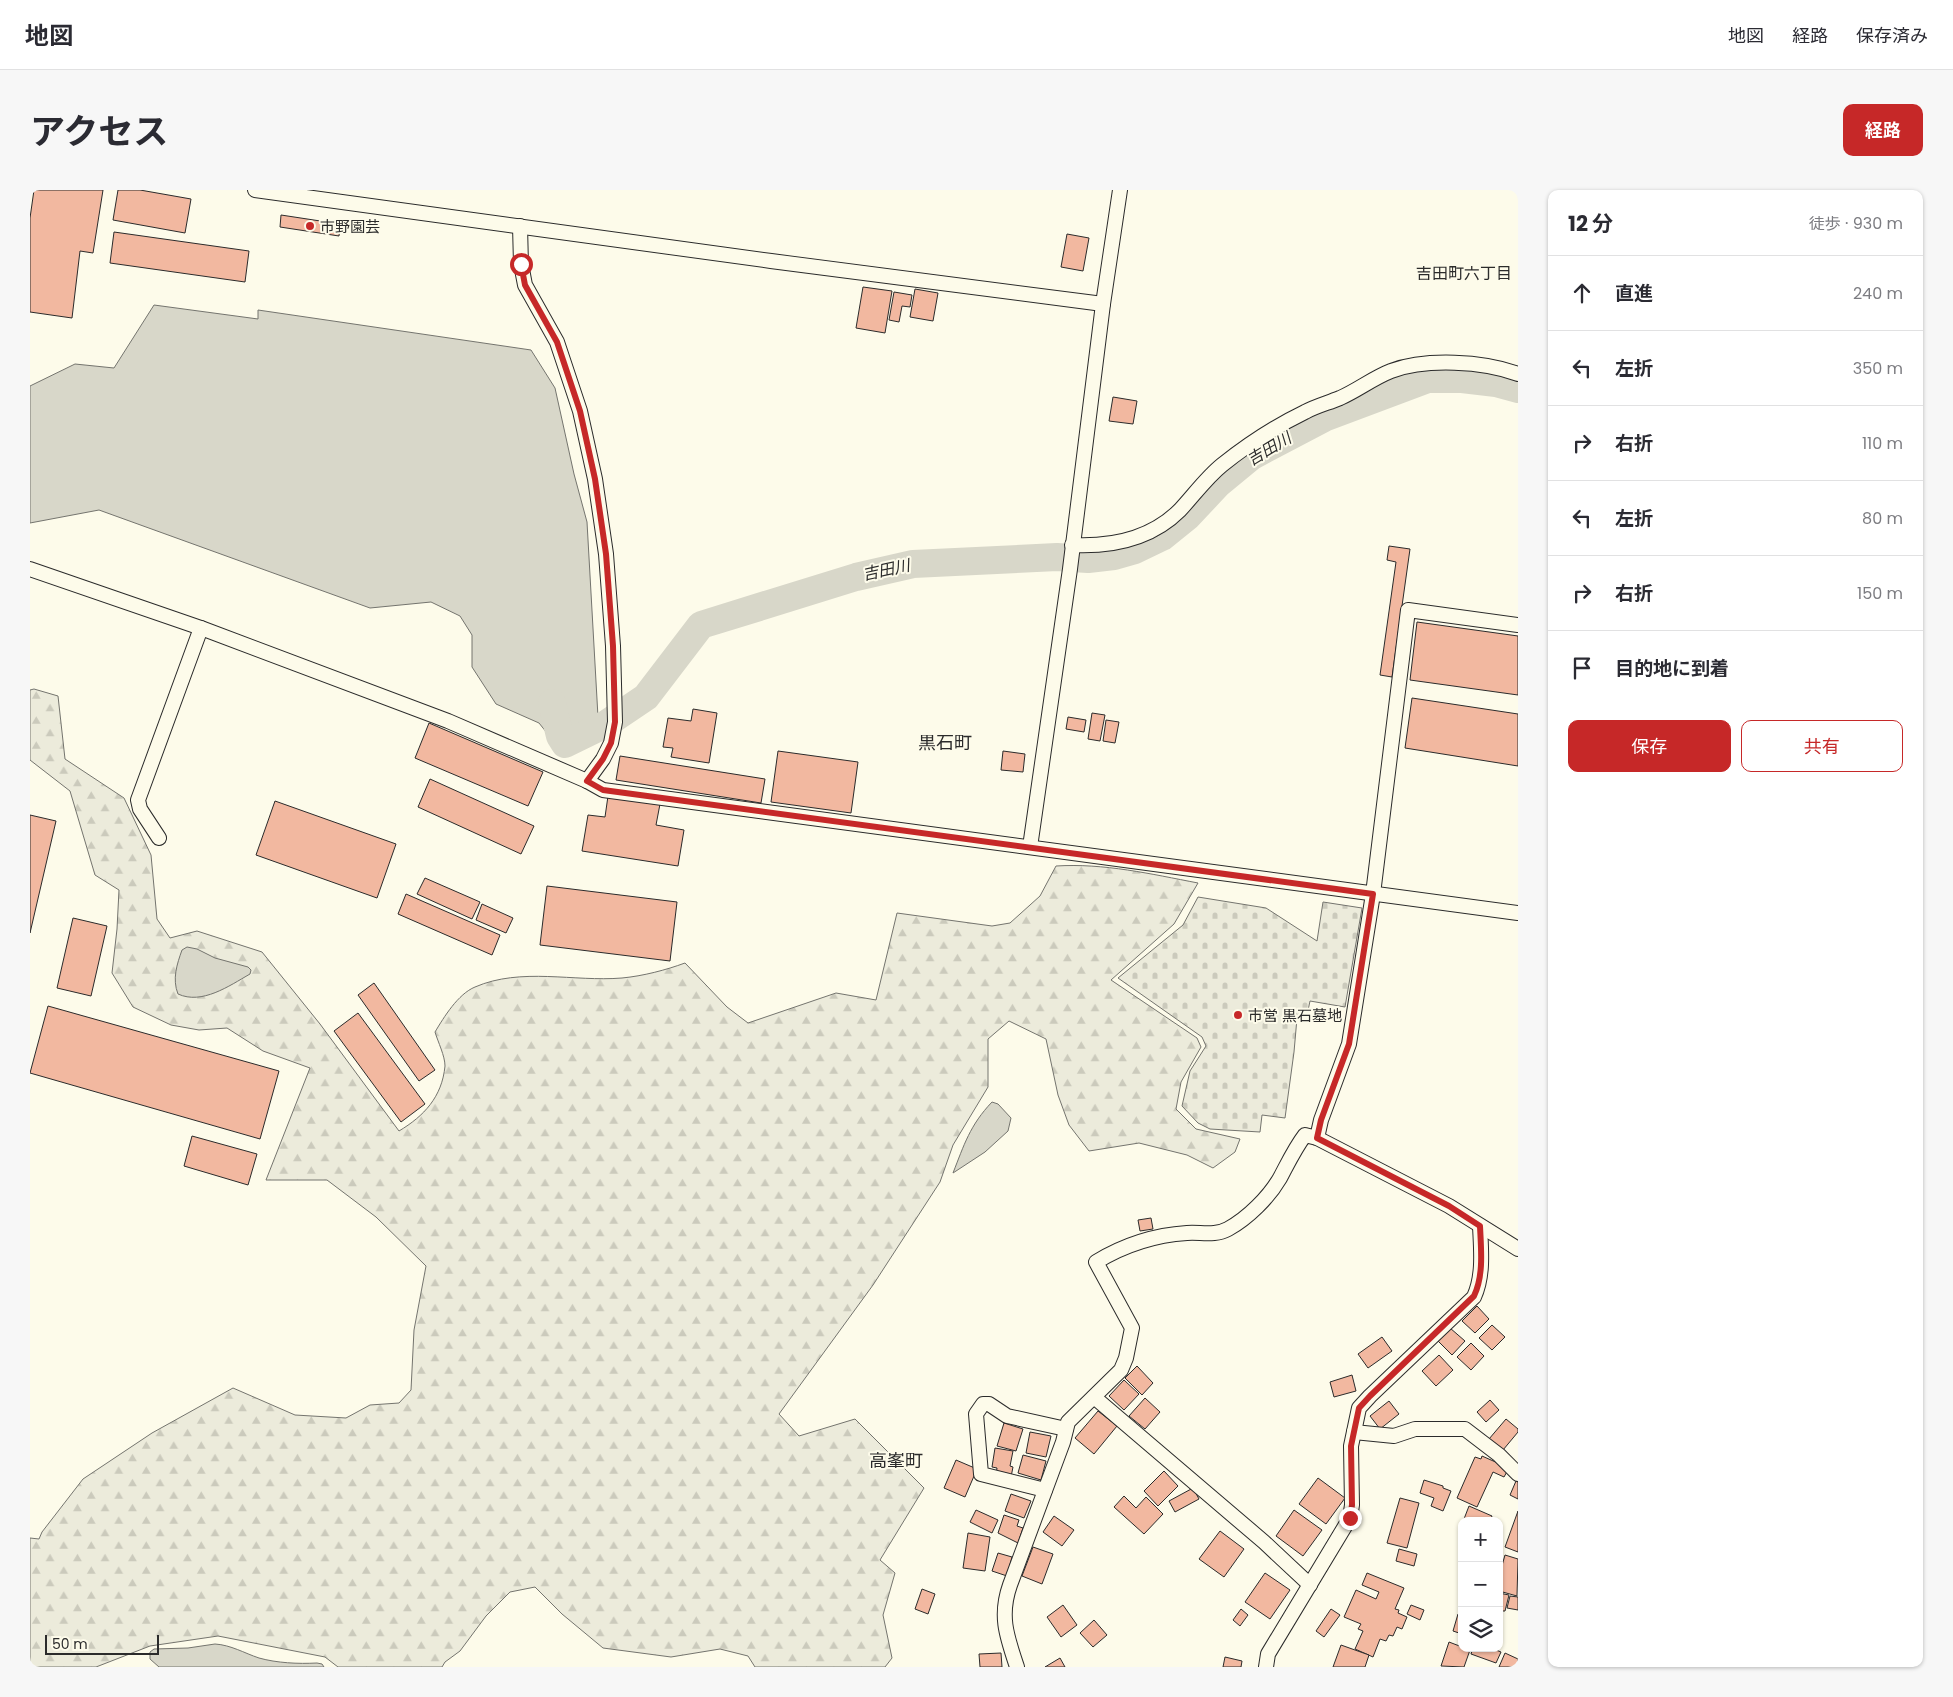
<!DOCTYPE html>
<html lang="ja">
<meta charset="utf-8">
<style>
:root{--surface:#fff;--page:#f7f7f7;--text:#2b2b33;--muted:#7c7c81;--line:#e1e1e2;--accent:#c62828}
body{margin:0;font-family:Poppins,"Noto Sans JP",sans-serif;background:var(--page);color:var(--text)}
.controls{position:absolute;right:15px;bottom:15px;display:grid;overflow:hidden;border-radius:10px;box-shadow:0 1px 4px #0004}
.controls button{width:45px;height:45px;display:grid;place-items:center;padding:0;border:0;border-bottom:1px solid var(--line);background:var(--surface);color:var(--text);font:25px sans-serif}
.scale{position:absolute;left:15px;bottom:12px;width:114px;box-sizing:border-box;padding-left:5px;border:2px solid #2b2b2b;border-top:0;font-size:14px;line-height:18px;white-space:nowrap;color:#2b2b2b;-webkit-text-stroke:4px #fdfbea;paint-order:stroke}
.stop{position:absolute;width:15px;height:15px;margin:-11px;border:4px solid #c62828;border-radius:50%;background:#fff}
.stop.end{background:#c62828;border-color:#fff;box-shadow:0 1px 5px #0008}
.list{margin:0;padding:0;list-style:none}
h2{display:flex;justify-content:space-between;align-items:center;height:65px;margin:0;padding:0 20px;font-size:21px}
h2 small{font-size:16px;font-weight:400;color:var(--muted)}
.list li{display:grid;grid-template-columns:32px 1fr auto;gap:15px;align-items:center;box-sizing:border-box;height:75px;padding:0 20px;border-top:1px solid var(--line)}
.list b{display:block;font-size:19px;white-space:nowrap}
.list em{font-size:16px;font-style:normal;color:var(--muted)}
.actions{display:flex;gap:10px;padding:15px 20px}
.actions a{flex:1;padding:11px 0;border:1px solid var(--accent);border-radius:10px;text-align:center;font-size:18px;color:var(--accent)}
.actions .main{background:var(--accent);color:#fff}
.icon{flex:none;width:28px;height:28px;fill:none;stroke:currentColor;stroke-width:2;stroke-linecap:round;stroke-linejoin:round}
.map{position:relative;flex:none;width:1488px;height:1477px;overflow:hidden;border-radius:10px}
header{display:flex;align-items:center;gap:30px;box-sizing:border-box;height:70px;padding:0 25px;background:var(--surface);border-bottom:1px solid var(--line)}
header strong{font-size:24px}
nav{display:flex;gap:28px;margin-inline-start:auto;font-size:18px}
.intro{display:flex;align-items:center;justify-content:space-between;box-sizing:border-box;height:120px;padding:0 30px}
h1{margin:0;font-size:35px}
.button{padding:12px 22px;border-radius:10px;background:var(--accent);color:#fff;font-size:18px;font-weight:700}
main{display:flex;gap:30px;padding:0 30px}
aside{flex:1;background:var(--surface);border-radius:10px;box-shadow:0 1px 4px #0004}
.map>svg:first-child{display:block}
.forest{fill:url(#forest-firs);stroke:#74746e}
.cemetery{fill:url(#cemetery-stones);stroke:#74746e}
.water{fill:#d8d7c9;stroke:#74746e}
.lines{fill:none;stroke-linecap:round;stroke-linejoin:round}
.river{stroke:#d8d7c9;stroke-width:28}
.building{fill:#f2b8a0;stroke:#2b2b2b}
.street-casing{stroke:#2b2b2b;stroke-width:16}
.street{stroke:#fdfbea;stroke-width:14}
.route{stroke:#c62828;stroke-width:6}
.poi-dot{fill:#c62828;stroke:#fdfbea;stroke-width:2}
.labels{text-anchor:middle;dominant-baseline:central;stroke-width:4;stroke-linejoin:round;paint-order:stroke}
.poi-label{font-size:15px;fill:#2b2b2b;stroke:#fdfbea;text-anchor:start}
.neighbourhood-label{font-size:16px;fill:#2b2b2b;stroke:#fdfbea}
.water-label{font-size:16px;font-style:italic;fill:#2b2b2b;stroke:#fdfbea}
.quarter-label{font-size:18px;fill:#2b2b2b;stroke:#fdfbea}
</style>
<header>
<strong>地図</strong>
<nav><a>地図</a><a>経路</a><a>保存済み</a></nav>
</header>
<div class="intro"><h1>アクセス</h1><a class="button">経路</a></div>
<main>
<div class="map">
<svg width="1488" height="1477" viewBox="0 0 1488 1477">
<defs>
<pattern id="forest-firs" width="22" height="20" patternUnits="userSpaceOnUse" patternTransform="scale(1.25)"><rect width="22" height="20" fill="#ecebdb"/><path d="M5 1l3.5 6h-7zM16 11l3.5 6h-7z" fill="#cbcabc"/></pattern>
<pattern id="cemetery-stones" width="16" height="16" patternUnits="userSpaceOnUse" patternTransform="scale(1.25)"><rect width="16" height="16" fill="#ecebdb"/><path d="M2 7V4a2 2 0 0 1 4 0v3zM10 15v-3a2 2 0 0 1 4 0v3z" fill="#cbcabc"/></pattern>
</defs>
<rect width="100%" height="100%" fill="#fdfbea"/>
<path class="forest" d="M4,499L28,506L35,569L94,608L121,665L127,729L140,748L167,741L232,762L290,834L369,941C394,926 412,907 415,876C415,866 408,852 405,842C414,827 428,804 445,797C491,777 544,792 592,788C613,786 636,780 655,773L697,817L718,833L806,803L846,810L867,723L962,736L980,733L1010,706L1026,676C1074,673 1121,684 1168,693L1144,734L1081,790L1167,848L1171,857L1151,892L1146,919L1166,939L1210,949L1205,962L1183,978L1157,965L1109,953L1059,961L1039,935L1028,905L1016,849L979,831L958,849V897L923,955L910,992L843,1095L749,1224L769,1246L825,1229L894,1298L850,1370L865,1383L853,1425L862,1468L855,1477H725L718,1466L690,1459L641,1467L573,1458L532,1424L505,1397L480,1402L456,1426L430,1461L415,1472L412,1477H308L295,1467L188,1446L120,1456L66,1477H0V1348L9,1349L12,1342L53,1289L122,1243L203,1198L265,1225L316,1228L340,1215L369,1213L381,1200L384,1140L396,1076L346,1027L297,990H236L280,878L233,861L197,838L169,840L141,835L103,817L82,783L87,739L89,700L65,685L40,601L0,570V500Z"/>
<path class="cemetery" d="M1168,707L1236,718L1287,751L1293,712L1332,718L1315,817L1280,811L1276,830L1267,828L1264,862L1255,928L1232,925L1230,942L1180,939L1168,933L1152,916L1160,881L1176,856L1172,847L1088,788L1153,735Z"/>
<g class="water">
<path d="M124,115L228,129V120L501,160L525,198L544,284L557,332L568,527L525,553L509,533L466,514L442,477V445L430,426L401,412L340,418L69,320L0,333V196L45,174L84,178Z"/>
<path d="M157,757L167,759L185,768L218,777L221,780L220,784C199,796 172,815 148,804C142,789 147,774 152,760Z"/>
<path d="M962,912L968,914L981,928L978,941L955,962L923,983C934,955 940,935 962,912Z"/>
<path d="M185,1454C201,1455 214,1463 229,1468C247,1473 268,1474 287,1473L292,1474L294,1477H129L120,1469V1462L124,1459L158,1458Z"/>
</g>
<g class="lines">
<path class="river" d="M522,513L530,546L535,554L576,534L616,507L671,435L826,387L883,374L1027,367L1058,369L1084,366L1105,360L1132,347L1158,326L1188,294L1222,266L1294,228L1398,189H1432L1466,193L1488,199"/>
</g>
<g class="building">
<path d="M4,0H73L63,63L50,61L42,128L0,122V28Z"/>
<path d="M88,0H110L161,9L155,43L83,30Z"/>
<path d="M251,25L310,34L309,46L250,37Z"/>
<path d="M84,42L219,61L215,92L80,73Z"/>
<path d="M1037,44L1059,48L1053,81L1031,77Z"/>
<path d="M833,97L862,101L855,143L826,138Z"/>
<path d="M885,99L908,103L903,131L880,127Z"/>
<path d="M864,102L882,105L880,117L872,116L869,132L859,130Z"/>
<path d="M1083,207L1107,211L1103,234L1079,231Z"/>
<path d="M1359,356L1380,359L1362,487L1350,485L1366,372L1357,370Z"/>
<path d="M1387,432L1488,446V505L1380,490Z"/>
<path d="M1382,508L1488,524V576L1375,558Z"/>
<path d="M663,519L687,523L679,573L641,567L643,558L633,557L638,528L661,531Z"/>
<path d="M1062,523L1075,525L1070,551L1058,549Z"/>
<path d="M1038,527L1056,530L1054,542L1036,539Z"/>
<path d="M1076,530L1089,532L1085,553L1073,551Z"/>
<path d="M399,533L513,582L498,616L385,568Z"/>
<path d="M748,561L828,572L821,623L741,612Z"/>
<path d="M973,561L995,564L993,582L971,580Z"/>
<path d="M590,566L735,589L731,613L586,590Z"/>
<path d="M400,589L504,636L491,664L388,617Z"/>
<path d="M578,606L630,614L626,635L654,640L648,676L552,661L558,625L575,627Z"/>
<path d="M245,611L366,654L347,708L226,665Z"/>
<path d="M0,625L26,631L0,743Z"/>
<path d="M395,688L450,712L442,729L387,704Z"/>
<path d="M517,696L647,712L640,771L510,755Z"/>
<path d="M376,704L470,745L462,765L368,724Z"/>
<path d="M452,714L483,728L476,743L446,730Z"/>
<path d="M43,728L77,736L61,806L27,798Z"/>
<path d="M344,793L405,880L389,891L328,805Z"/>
<path d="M18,816L249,881L230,949L0,883Z"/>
<path d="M328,823L395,914L371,932L304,841Z"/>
<path d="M162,946L227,964L218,995L154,976Z"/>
<path d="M1121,1028L1123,1039L1110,1041L1108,1030Z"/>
<path d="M1447,1116L1459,1129L1445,1143L1432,1131Z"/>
<path d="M1462,1135L1475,1147L1462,1160L1449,1148Z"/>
<path d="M1420,1138L1435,1151L1422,1165L1408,1151Z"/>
<path d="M1352,1147L1362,1161L1338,1178L1328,1164Z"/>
<path d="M1441,1153L1454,1166L1441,1180L1427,1167Z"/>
<path d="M1409,1165L1423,1180L1406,1196L1392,1181Z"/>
<path d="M1107,1176L1123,1193L1112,1205L1095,1188Z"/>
<path d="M1322,1185L1326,1201L1304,1207L1300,1192Z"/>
<path d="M1094,1190L1109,1204L1094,1220L1079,1206Z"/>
<path d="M1115,1208L1130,1222L1115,1239L1099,1226Z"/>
<path d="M1460,1210L1469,1220L1456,1232L1447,1222Z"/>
<path d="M1359,1211L1369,1224L1350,1239L1340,1226Z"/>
<path d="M1068,1221L1087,1236L1064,1264L1045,1248Z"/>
<path d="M1476,1229L1488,1239V1242L1473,1260L1459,1249Z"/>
<path d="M974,1233L993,1239L986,1261L967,1256Z"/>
<path d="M1000,1242L1021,1246L1016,1267L996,1263Z"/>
<path d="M965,1258L983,1261L980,1276L983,1277L981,1287L966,1285L967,1278L962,1277Z"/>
<path d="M993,1265L1016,1271L1011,1290L988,1283Z"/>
<path d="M1452,1266L1479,1278L1474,1287L1463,1282L1447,1317L1427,1308L1445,1267L1451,1269Z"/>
<path d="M926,1270L947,1279L935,1307L914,1298Z"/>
<path d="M1134,1281L1148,1296L1128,1316L1114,1301Z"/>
<path d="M1288,1288L1315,1308L1296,1334L1269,1314Z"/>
<path d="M1394,1290L1413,1296V1298L1421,1301L1413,1321L1401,1316L1404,1308L1390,1303Z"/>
<path d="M1486,1291L1488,1292V1309L1480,1305Z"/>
<path d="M1163,1298L1169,1309L1145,1322L1139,1311Z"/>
<path d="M981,1304L1001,1311L994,1328L975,1321Z"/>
<path d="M1094,1306L1106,1318L1116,1307L1133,1324L1114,1344L1084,1317Z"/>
<path d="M1370,1308L1389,1313L1377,1358L1357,1353Z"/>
<path d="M1439,1316L1462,1326L1460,1331H1439L1434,1329Z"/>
<path d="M946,1320L968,1330L962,1343L940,1332Z"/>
<path d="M1264,1320L1292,1340L1273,1366L1246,1346Z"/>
<path d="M1488,1321V1362L1475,1357Z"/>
<path d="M974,1325L989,1330L987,1336L993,1338L988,1353L968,1343Z"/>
<path d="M1024,1326L1044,1340L1032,1356L1013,1342Z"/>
<path d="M1190,1341L1214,1359L1194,1387L1169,1369Z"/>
<path d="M938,1343L960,1347L955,1381L933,1378Z"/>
<path d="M1003,1357L1023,1364L1012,1394L992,1386Z"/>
<path d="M1369,1359L1387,1364L1384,1376L1366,1371Z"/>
<path d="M968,1363L982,1367L977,1386L962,1381Z"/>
<path d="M1475,1365L1488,1369L1487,1406L1469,1401V1386Z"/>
<path d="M1235,1383L1260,1400L1240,1429L1215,1412Z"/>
<path d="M1337,1383L1374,1398L1365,1419L1369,1420L1368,1423L1377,1427L1372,1439L1367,1437L1363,1446L1359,1445L1356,1451L1350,1449L1343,1467L1325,1459L1333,1441L1328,1439L1331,1434L1314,1427L1326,1400L1346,1409L1349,1402L1332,1395Z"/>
<path d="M892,1399L905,1404L898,1424L885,1419Z"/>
<path d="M1469,1403L1479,1405L1475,1421H1469Z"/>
<path d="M1480,1406L1488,1407V1420L1477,1418Z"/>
<path d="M1033,1415L1047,1435L1031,1447L1017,1427Z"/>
<path d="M1381,1415L1394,1420L1390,1430L1377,1424Z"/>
<path d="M1211,1419L1218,1425L1210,1436L1203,1430Z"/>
<path d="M1301,1419L1310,1425L1294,1447L1286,1441Z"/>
<path d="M1428,1424L1432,1425V1444L1423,1441Z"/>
<path d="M1064,1430L1077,1445L1063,1457L1050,1443Z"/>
<path d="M1419,1452L1440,1460L1434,1477L1411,1476Z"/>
<path d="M1311,1455L1339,1465L1335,1477H1303Z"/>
<path d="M1443,1458H1461L1471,1462L1466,1473L1441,1464Z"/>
<path d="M971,1463L972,1477H950L949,1464Z"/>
<path d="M1475,1463L1488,1469V1477H1469Z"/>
<path d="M1195,1467L1212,1471L1211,1477H1193Z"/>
<path d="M1030,1468L1035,1477H1015Z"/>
</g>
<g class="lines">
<defs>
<g id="street">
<path d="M225,0L741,71L1073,114"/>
<path d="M490,36L491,74L495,95L527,152L550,221L565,289L576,364L583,456L585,532L581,553L573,569L557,591"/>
<path d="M1042,355C1083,357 1121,349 1150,320C1164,305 1176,288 1192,275C1217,255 1246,236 1275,222C1286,216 1298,213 1310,208C1328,200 1343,188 1361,181C1396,168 1453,171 1488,184"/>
<path d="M0,379L171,438L418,531L557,591L573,600L1488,723"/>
<path d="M129,648L110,619L108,610L171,438"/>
<path d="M1000,657L1040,379L1073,114L1090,0"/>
<path d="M1287,948L1291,930L1319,854L1343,704L1378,420L1488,435"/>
<path d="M1064,1207L1234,1352L1280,1395"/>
<path d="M1324,1242L1364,1246L1385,1239H1435L1469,1265L1488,1284"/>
<path d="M1015,1300L951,1284L946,1224L953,1214H959L977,1226L1036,1239"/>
<path d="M987,1477C977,1447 969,1426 980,1395L1033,1252L1038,1232L1091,1180L1096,1168L1102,1138L1066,1072C1094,1055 1125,1045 1157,1043C1171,1042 1185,1046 1198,1039C1218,1028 1239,1007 1250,988C1258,973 1265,958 1275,945L1287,948L1419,1016L1488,1059"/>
<path d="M1236,1477L1238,1464L1320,1328L1322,1315L1321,1256L1329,1218L1340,1206L1444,1107C1454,1085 1451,1059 1450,1036"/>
</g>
</defs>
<use href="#street" class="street-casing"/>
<use href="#street" class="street"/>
</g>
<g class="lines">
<path class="route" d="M491,74L495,95L527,152L550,221L565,289L576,364L583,456L585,532L581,553L573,569L557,591L573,600L1343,704L1319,854L1291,930L1287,948L1419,1016L1450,1036C1451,1059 1454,1085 1444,1106L1340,1206L1329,1218L1321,1256L1322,1315L1320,1328"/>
</g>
<g class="poi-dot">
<circle cx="280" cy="36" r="5"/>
<circle cx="1208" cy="825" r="5"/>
</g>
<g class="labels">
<g class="poi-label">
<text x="290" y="36">市野園芸</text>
<text x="1218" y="825">市営 黒石墓地</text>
</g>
<g class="neighbourhood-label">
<text x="1434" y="83">吉田町六丁目</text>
</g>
<g class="water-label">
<text transform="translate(1239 259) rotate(-31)">吉田川</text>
<text transform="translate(856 380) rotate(-12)">吉田川</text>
</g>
<g class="quarter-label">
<text x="915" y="552">黒石町</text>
<text x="866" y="1270">高峯町</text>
</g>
</g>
</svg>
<div class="controls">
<button>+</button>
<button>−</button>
<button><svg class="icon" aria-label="layers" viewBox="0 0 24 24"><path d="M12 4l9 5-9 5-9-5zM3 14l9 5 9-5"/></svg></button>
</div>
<div class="scale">50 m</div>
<div class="stop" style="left:491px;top:74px"></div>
<div class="stop end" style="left:1320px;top:1328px"></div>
</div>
<aside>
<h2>12 分<small>徒歩 · 930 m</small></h2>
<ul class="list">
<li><svg class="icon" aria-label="ahead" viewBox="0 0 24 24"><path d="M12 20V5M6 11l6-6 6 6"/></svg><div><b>直進</b></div><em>240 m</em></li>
<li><svg class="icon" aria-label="left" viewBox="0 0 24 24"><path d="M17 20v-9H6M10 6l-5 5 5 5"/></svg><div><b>左折</b></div><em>350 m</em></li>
<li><svg class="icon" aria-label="right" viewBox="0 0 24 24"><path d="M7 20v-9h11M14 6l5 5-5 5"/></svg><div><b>右折</b></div><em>110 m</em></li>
<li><svg class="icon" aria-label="left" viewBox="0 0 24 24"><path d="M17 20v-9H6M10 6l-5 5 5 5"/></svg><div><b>左折</b></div><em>80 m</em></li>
<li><svg class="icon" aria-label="right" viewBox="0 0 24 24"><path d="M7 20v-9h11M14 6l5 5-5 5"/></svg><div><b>右折</b></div><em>150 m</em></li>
<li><svg class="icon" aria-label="arrive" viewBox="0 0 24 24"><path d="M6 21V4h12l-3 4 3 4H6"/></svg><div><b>目的地に到着</b></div></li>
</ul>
<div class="actions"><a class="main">保存</a><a>共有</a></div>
</aside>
</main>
